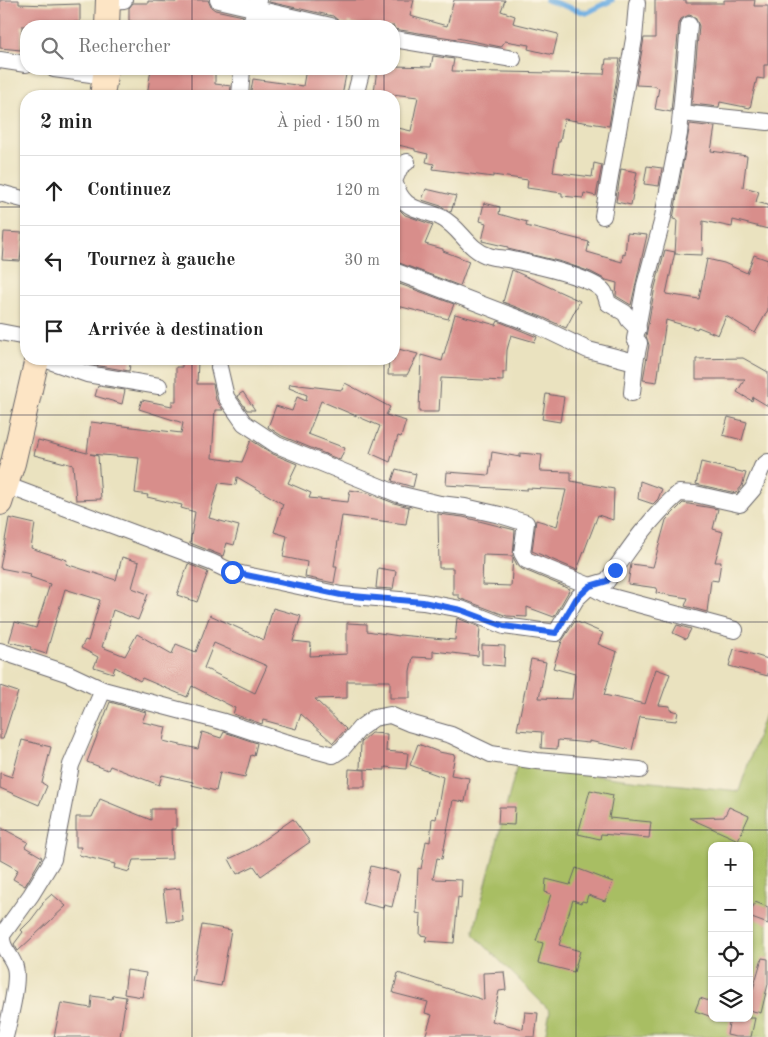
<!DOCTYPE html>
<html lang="fr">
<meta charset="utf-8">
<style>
:root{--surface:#fff;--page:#f6f6f6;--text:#222;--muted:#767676;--line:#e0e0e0}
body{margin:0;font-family:"Old Standard TT",serif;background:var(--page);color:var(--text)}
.controls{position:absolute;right:15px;bottom:15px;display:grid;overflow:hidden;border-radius:10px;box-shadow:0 1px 4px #0004}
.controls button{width:45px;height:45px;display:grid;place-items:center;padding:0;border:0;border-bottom:1px solid var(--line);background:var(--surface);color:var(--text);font:25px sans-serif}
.stop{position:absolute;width:15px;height:15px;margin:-11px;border:4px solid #2563eb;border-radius:50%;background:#fff}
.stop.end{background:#2563eb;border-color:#fff;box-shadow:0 1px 5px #0008}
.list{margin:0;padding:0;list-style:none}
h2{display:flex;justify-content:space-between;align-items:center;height:65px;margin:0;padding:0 20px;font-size:21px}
h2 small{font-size:16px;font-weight:400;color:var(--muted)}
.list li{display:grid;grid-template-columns:32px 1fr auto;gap:15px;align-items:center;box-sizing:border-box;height:70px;padding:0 20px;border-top:1px solid var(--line)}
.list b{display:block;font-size:19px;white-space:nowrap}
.list em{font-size:16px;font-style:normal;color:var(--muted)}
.icon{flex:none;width:28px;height:28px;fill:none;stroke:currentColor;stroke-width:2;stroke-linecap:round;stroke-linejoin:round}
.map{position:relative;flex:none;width:768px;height:1037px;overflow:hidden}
.search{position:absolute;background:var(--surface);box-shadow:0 1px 4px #0004;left:20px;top:20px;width:380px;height:55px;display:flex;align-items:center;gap:12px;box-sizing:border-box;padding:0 18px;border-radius:20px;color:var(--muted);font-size:19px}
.panel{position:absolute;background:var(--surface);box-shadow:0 1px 4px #0004;left:20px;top:90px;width:380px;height:275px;border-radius:20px}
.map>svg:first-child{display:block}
.green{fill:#a8be63;stroke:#65704f;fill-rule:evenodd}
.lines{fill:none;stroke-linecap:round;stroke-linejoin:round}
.stream{stroke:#6eaee2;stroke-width:5.5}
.building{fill:#d88e8b;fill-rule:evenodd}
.street-casing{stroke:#686569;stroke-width:18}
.secondary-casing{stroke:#686569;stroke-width:26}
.street{stroke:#fff;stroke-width:16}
.secondary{stroke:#fde5c5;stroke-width:24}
.route{stroke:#2563eb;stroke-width:6}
.grid{fill:none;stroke:#22223b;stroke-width:1;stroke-opacity:0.55}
</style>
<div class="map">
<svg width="768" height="1037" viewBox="0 0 768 1037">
<rect width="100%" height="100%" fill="#fcf5e5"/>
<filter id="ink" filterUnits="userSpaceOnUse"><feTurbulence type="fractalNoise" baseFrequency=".02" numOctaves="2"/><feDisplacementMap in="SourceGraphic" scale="10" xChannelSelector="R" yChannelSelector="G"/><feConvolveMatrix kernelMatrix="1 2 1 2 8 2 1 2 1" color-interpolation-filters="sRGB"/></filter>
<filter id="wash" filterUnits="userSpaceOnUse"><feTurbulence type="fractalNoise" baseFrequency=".0096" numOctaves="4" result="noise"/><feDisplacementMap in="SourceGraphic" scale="20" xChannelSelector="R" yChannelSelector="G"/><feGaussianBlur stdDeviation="1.12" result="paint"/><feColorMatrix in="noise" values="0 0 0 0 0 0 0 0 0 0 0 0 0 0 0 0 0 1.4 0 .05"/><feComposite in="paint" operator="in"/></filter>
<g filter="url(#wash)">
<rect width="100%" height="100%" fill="#eae2bf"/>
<path class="green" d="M768,705V1037H545L550,1011L473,934L517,765L622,779L739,791ZM712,846H749V1018H712Z"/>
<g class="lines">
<path class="stream" d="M547,0L586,13L612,0"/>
</g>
<g id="blocks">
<g class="building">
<path d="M0,0H19V4L50,5L80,4V22L48,23V26H22L21,50L0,48Z"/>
<path d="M176,0H208L211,7L215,10L243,16L240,26H132V21H129V8L133,3H148V1L176,2Z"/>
<path d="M269,0H414L410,16L447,26L454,0H505L501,11L515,16L513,23L558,34L553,55L528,49L529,45L505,41L501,47L457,38V39L394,29V26H365L349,22L348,24L340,22L333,16L269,2Z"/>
<path d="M655,0H686V3H724V0H755L754,6H768V65H764V79L757,78L750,108L720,102L719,107L692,104L699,26L695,17L689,15L681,19L679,24L671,112L655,109L659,88L656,87V86L636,85L644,38H655Z"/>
<path d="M433,56L454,59L452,71L604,74L606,59H620L609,126L564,119L560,142H558L553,172L592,177L594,163L602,165L596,196L584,193L583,198L562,196V193L527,188L528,180L493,175V177L433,169L434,164L426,162L428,154L415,151V149L394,144V127L411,131L418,97L374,92L377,69H394V66L431,67Z"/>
<path d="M151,69H215V84L231,86L230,96H147Z"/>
<path d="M306,69H347L342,96H250L253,79L303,86Z"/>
<path d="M690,124L715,127L711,151L747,156L743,187L759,191L756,202L768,205V229L733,220L732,227L703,221L702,255L675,254L677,220L673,219Z"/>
<path d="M647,166L662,168L659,186L644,184Z"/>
<path d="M621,169L637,172L631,205L616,202Z"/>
<path d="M426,189L456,196L451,212L441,206L422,200Z"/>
<path d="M484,203L500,207L499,214L527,222L526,226L589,242L587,252L622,262L623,254L625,255L627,233L647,235L631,305L616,296L617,283L606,280L591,272L562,262L508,249V247L482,241L486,223L480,221Z"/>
<path d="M394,204L405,215L433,225L425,244L443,249V251L469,261L460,286L394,261Z"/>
<path d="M4,232L23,233L20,261L2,260Z"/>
<path d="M665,250L675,252L666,294L699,299L707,259L724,263L747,273L754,255L768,260V310L755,333L726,316L718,335L698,327L697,329L666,320L657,382L643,380L649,345L646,336L655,287Z"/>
<path d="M512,270L580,301L566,328L542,317L503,302Z"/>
<path d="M394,282L454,304L448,319L394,305Z"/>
<path d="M455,314L496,325L498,321L537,337L535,342L511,335L507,350L506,372H503V381L441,378L439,412H419L421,355L442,361Z"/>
<path d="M394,348L418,354L407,375H388L389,359H394Z"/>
<path d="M743,358L768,372V406L753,397L752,401L737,392L745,379H696V359Z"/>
<path d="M74,359H131L129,371L89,364Z"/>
<path d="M182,360L198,361L197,384H213L216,400L223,410H215L212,458L242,462L251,440L273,454L297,464L288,483L311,493L309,498L348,502L350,490L368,493L394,503L409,507L406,524L342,516L334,566H337L334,583L305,577L307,562L283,557L287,536L274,532L283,504L237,477L236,485L219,483L209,518L239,526L234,545L227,543L223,556L190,543L195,512L181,508L182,505L147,497L148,495L135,493L139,458L90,454L98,456L101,499L76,500L73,465L34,455L38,440L87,453L91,422L181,433L183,423L139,409L142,400L172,406V401H176V367H182Z"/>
<path d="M345,383L390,407L386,415L406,421L401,437L398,436L390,462L370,453L380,426L321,401L308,434L345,448L340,460L282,436L268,427L276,406L292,411L297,397L306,401L307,395L289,388L290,384L342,390Z"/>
<path d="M98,386L125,390L122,404L95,396Z"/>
<path d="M243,392L255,410H247L237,396Z"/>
<path d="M546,394L564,397L560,422L542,419Z"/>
<path d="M728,417L747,422L742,440L723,435Z"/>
<path d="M492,452L520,457V453L542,455L540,471L571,472V481L614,489L613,520L598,515L577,570L532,551L536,520L557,526L566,490L527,488V490L446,485L447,472L489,475Z"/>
<path d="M701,462L746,473L742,486L736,493L696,484Z"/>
<path d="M396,469L416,474L413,487L392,481Z"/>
<path d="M640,481L662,489L658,499L653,504L638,499Z"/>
<path d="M683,503L718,509L713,529L723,532L715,562H721L718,581L711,580L707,612L685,606L688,598L656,593L657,588L628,584L631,564L653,567L666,520Z"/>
<path d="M438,514L463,517L515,530L513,556L483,555L482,585L511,586L513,557L517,565L522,569L570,589L554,617L527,607V617L507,616L459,598V595H453V568H439Z"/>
<path d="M9,518L35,524L31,548L67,560L66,564L116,580L122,557L139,562L132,588L148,594L138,620L113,610L102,647L125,656L137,634L172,654L176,644L196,652L210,615L264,640L273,608L301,616L293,641L311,643L310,656L347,654V623L367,624V631L399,636V635L455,640L457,618L480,627L478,656L433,651V658L413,657L410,671V698H390V681H347V698L315,699L346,729L333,743L301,714L296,729L263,720L262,724L233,714L235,708L192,686L187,697L142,678L140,681L115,667L113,673L94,667L98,657L81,648L85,640L88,641L100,600L65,589L46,654L30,649L31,647L9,642L15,622L36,628L50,584L30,577L31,574L0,568ZM214,643L267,666L255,693L204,668Z"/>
<path d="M188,564L208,572L197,602L177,595Z"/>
<path d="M378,568L396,571L393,589L376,588Z"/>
<path d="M575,621L603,633L598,644L617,652L604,695L645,704L656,669L670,674L659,705L670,706V710L678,712L676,721L640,717L632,750L589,741V743L558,740L557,749L541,748L542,732L517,730L531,659L546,662L539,698L572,699L575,674L553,668L562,641Z"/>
<path d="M677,625L691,629L686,639L673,633Z"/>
<path d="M482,645L505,646L504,666L482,664Z"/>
<path d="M734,649L768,659V676L729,666Z"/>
<path d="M0,686L18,692L3,739H0Z"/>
<path d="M110,702L146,712L142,722L166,727L163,741L198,749L202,732L221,738L224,732L257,743L254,756L251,755L245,777L220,772L216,791L192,785L193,782L162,775L159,785L110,766L108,770L87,762Z"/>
<path d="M371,733L387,734L386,751L408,753L406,769L385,767V770L360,769L361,742Z"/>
<path d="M22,740L51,747L42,783L47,786L39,805L0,788V773L12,777Z"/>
<path d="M418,744L439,752L455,755L451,775L469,778L465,802L453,800L442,859L437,858L433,879L462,880L461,898L458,897L454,943L425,941L427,936L420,935L421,914L416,913L418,868L421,869L426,841L430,842L432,818L436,819L443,777L410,765Z"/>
<path d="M349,769L365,770V787H348Z"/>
<path d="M590,790L613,795L609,818L651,822L649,838L601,834L600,839L578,834Z"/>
<path d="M100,799L151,820V809H176V829H171L172,859L133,860L129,872L114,868L115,864L79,855L81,847H76V817H92Z"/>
<path d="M499,807H515L514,825L498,824Z"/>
<path d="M729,807L749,816L738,840L689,818L724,817Z"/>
<path d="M293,819L310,842L261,876L254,866L237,874L229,859L250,849Z"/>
<path d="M0,827L28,842L25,847L42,857L25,886L13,879L18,870L0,860Z"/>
<path d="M371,866L400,873L392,907L384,905L383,908L362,903Z"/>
<path d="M576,868L613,882L605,901L588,895L586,902L582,901L581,903L573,900L559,945L580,951L574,972L538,963L543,943L536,941L551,894L545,892L546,879L570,885Z"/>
<path d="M180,888L183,921L167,922L163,890Z"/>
<path d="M52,894L66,906L18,951L14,944L23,932L21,930L31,920L43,904L42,903Z"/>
<path d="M755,902L768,907V924L749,917Z"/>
<path d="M202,925L231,930L221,986L192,981Z"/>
<path d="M762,958L768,959V984L761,1013L749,1010V988L753,989Z"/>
<path d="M127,970L146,973L142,997L124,994Z"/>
<path d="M504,972L506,990L499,991L492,1021L523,1029L525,1012L538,1013L535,1037H425L432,1015L425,1013L428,1002L393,993L398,973L484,1000L483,973Z"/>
<path d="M113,995L126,997L120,1037H54L61,1003L91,1008L92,996L112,999Z"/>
<path d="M700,998L712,1002V1017L695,1011Z"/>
<path d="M730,1018H755L751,1037H736L727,1035Z"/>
</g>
</g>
</g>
<g filter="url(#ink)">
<use href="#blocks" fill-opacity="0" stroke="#686569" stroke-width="1"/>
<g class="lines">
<defs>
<g id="street">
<path d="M218,0L331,26"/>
<path d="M108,1L124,0"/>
<path d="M250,26L258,0"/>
<path d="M394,39L513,59"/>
<path d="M0,60L26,64"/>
<path d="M54,69L106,76"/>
<path d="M240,96L242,69"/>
<path d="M355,96L362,69"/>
<path d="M681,113L768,122"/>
<path d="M407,162L400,167L394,181C396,187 398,193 402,198C410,211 430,211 442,218C461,228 468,250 489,256C495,258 502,258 508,259C527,263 594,277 604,292C606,295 607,300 608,303L625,313L629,320L638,329"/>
<path d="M0,193L26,200"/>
<path d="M603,216L634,39L637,3"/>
<path d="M394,271L538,326L588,350L635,362"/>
<path d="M0,332L26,337"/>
<path d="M44,359L87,374L159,386"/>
<path d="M219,367L226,397L244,423L277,445L398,494L440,504L465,507L500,515L526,523L522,553L526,560L590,586L608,596L735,630"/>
<path d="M632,393L635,362L639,343L635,339L645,285L662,222L679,134L689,25"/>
<path d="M0,483L211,562L232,572L341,595L423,602L461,609L504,626L556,633L576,599L590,586L607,581C629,549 649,519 679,493L695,494L740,504L753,489L762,467L768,462"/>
<path d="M0,651L69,674L103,690L224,722L285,742L333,755L342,749L360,728L374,718L390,715L409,723L451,735L491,754L537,761L640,770"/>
<path d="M5,1037C9,1020 19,982 15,967C11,954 1,949 2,935L31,895L53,859L71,765L103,690"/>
</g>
<g id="secondary">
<path d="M107,26L108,0"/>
<path d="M102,96L106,69"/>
<path d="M0,503L13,463L37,359"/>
</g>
</defs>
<use href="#street" class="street-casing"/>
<use href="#secondary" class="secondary-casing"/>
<use href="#street" class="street"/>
<use href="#secondary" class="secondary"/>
</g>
</g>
<g class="lines" filter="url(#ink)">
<path class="route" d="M232,572L341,595L423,602L461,610L504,626L556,633L576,599L590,586L607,581L615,570"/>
</g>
<path class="grid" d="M192,0V26M384,0V26M576,0V1037M192,69V96M384,69V96M0,207H26M394,207H768M192,359V1037M384,359V1037M0,415H768M0,622H768M0,830H768"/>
</svg>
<div class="controls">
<button>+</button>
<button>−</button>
<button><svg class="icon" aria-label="locate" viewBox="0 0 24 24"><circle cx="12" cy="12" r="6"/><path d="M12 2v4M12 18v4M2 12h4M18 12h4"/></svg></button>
<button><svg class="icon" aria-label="layers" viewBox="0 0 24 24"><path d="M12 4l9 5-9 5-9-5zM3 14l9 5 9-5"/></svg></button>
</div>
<div class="stop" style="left:232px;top:572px"></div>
<div class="stop end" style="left:615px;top:570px"></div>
<div class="search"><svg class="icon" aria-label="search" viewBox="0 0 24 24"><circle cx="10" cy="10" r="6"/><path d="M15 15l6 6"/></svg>Rechercher</div>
<section class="panel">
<h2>2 min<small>À pied · 150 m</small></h2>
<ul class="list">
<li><svg class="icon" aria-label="ahead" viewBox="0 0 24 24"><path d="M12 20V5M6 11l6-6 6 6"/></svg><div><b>Continuez</b></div><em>120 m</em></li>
<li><svg class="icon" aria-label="left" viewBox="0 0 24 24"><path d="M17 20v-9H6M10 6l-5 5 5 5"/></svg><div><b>Tournez à gauche</b></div><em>30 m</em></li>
<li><svg class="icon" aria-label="arrive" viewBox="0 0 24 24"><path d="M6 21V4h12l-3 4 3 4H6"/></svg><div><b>Arrivée à destination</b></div></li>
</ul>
</section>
</div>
